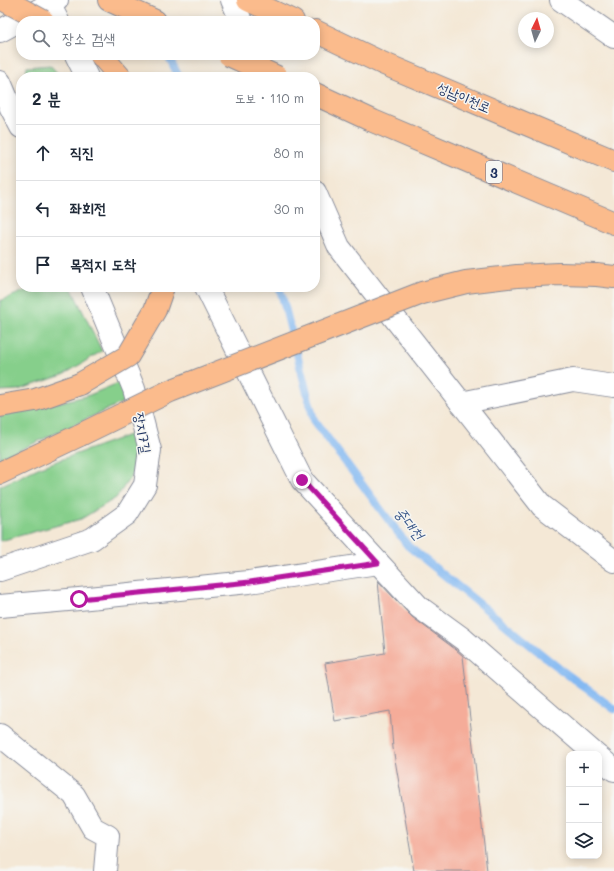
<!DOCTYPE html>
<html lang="ko">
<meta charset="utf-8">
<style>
:root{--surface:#fff;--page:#f2f2f3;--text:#1f2937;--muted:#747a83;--line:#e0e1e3}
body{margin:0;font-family:Mali,"Poor Story",sans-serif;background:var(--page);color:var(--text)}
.controls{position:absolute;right:12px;bottom:12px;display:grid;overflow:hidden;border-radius:8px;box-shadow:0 2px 10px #0003}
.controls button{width:36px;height:36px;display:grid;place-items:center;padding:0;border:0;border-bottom:1px solid var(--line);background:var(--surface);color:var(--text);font:20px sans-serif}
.compass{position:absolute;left:518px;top:12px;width:36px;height:36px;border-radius:50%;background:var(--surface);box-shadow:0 2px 10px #0003;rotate:5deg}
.stop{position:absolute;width:12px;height:12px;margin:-9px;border:3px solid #b5179e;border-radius:50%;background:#fff}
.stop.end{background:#b5179e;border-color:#fff;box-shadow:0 1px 4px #0008}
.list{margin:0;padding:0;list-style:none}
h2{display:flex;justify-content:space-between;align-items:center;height:52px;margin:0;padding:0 16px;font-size:17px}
h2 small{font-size:13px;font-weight:400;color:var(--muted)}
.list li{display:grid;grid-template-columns:26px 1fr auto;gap:12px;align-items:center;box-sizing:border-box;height:56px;padding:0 16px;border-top:1px solid var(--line)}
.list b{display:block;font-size:15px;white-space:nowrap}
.list em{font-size:13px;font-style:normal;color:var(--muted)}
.icon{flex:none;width:22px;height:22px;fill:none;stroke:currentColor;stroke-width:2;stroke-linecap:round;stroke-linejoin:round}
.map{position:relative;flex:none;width:614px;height:871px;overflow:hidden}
.search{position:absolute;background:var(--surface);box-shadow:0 2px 10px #0003;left:16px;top:16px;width:304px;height:44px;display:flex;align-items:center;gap:10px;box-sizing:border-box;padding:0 14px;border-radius:16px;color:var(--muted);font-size:15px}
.panel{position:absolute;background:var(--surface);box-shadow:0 2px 10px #0003;left:16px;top:72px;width:304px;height:220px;border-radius:16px}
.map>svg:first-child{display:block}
.green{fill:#86cf8b;stroke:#507f74}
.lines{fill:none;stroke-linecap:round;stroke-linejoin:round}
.stream{stroke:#84b9f2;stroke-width:8}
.building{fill:#f5ac99}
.minor-casing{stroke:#888c9a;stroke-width:24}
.tertiary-casing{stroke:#888c9a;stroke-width:24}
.trunk-casing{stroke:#888c9a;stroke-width:24}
.minor{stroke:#fff;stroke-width:22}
.tertiary{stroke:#fff;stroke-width:22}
.trunk{stroke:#fbbb8c;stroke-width:22}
.trunk-bridge-casing{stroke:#888c9a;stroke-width:24;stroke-linecap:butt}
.trunk-bridge{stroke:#fbbb8c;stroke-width:22}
.route{stroke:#b5179e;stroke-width:5}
.labels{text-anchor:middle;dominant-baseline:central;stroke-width:3;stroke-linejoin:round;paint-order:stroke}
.shield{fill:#f6f6f2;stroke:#5d6b8a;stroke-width:1}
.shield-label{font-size:13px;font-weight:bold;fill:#1b2f5e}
.street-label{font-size:14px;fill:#1b2f5e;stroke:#f6f6f2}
.water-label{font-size:15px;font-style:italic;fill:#3a588a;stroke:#f6f6f2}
</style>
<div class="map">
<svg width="614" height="871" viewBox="0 0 614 871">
<rect width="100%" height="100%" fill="#f6f6f2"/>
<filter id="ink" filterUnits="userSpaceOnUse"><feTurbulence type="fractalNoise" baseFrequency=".025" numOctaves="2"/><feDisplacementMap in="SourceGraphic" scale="8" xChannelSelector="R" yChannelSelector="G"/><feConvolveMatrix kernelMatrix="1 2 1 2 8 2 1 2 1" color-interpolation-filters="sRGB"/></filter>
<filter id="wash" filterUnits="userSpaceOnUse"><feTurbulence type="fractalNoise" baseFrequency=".012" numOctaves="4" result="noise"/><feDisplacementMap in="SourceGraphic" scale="16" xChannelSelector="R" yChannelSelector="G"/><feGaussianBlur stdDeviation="0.9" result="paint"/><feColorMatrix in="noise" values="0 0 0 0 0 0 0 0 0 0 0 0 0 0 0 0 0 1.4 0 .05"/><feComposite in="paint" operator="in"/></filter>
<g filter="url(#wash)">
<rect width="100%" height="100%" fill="#f4e8d6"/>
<g class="green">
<path d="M50,65L61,77H25L27,67Z"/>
<path d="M34,287H71L102,351L63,375L18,390L0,391V301Z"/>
<path d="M123,381L128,400L0,459V415L87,396Z"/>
<path d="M137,432L134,472L116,498L81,519L0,541V486L38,468Z"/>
</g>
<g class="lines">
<g class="stream">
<path d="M168,55L179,77"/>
<path d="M279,287L282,296L314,420L408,546L560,669L614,709"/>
</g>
</g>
<g id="blocks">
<path class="building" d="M378,581L412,617L455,649L463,656L487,871H414L393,748L390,711L335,721L325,663L385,653Z"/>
</g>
</g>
<g filter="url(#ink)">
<use href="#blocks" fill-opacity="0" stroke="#888c9a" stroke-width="1"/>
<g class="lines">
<defs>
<g id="minor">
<path d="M232,0L241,21"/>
<path d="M561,0L614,37"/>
<path d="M49,4L58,21"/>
<path d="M76,55L87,77"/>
<path d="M0,82L11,108L21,127"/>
<path d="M315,192L339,247L542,506L614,561"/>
<path d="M206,287L302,480L419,607L463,639L595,754"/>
<path d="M461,403L573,380L614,386"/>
<path d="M0,570L92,539L127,514L145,485L150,450L134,389L92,287"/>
<path d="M0,606L79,599L249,582L378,563"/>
<path d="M0,735L23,754L74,795L93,828L108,836L105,871"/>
<path d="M599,757L614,770"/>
</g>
<path id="tertiary" d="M0,31L57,0"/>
<g id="trunk">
<path d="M109,0L155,21"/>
<path d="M248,0L293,21"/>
<path d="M315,31L382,63L614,161"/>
<path d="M101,55L120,77"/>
<path d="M315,94L373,121L614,223"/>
<path d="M597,275L614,277"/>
<path d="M0,406L35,400L80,384"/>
<path d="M0,473L80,435"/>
</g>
</defs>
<use href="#minor" class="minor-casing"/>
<use href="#tertiary" class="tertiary-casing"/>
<use href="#trunk" class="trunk-casing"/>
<use href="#minor" class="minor"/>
<use href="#tertiary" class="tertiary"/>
<use href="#trunk" class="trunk"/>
<defs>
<g id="trunk-bridge">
<path d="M4,0L43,21"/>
<path d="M229,55L277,77"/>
<path d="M80,384L128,356L155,310L163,287"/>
<path d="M80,435L170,391L422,293L466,282L517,276L559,274L597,275"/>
</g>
</defs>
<use href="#trunk-bridge" class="trunk-bridge-casing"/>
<use href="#trunk-bridge" class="trunk-bridge"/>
</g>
</g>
<g class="lines" filter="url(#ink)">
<path class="route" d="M79,599L250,582L378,563L302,480"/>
</g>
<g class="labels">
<rect class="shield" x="486" y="161" width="16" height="22" rx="3"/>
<g class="shield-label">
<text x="494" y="172">3</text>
</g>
<g class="street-label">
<text transform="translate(464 97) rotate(23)">성남이천로</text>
<text transform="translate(143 433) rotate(80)">장지7길</text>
</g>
<g class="water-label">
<text transform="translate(410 523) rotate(51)">중대천</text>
</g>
</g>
</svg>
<div class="controls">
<button>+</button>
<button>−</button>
<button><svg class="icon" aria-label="layers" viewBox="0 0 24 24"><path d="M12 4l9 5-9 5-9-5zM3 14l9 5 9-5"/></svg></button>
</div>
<svg class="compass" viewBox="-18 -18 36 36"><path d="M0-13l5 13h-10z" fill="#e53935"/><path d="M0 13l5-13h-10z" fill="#747a83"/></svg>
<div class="stop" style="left:79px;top:599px"></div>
<div class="stop end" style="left:302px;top:480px"></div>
<div class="search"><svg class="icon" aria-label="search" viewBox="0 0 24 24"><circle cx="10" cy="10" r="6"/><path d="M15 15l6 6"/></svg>장소 검색</div>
<section class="panel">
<h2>2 분<small>도보 · 110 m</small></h2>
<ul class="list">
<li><svg class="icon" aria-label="ahead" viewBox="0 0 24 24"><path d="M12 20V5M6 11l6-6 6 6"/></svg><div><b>직진</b></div><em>80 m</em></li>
<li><svg class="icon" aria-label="left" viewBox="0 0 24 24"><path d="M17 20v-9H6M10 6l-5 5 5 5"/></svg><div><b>좌회전</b></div><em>30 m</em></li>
<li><svg class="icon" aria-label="arrive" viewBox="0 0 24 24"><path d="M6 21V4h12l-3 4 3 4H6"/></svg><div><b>목적지 도착</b></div></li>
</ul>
</section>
</div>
